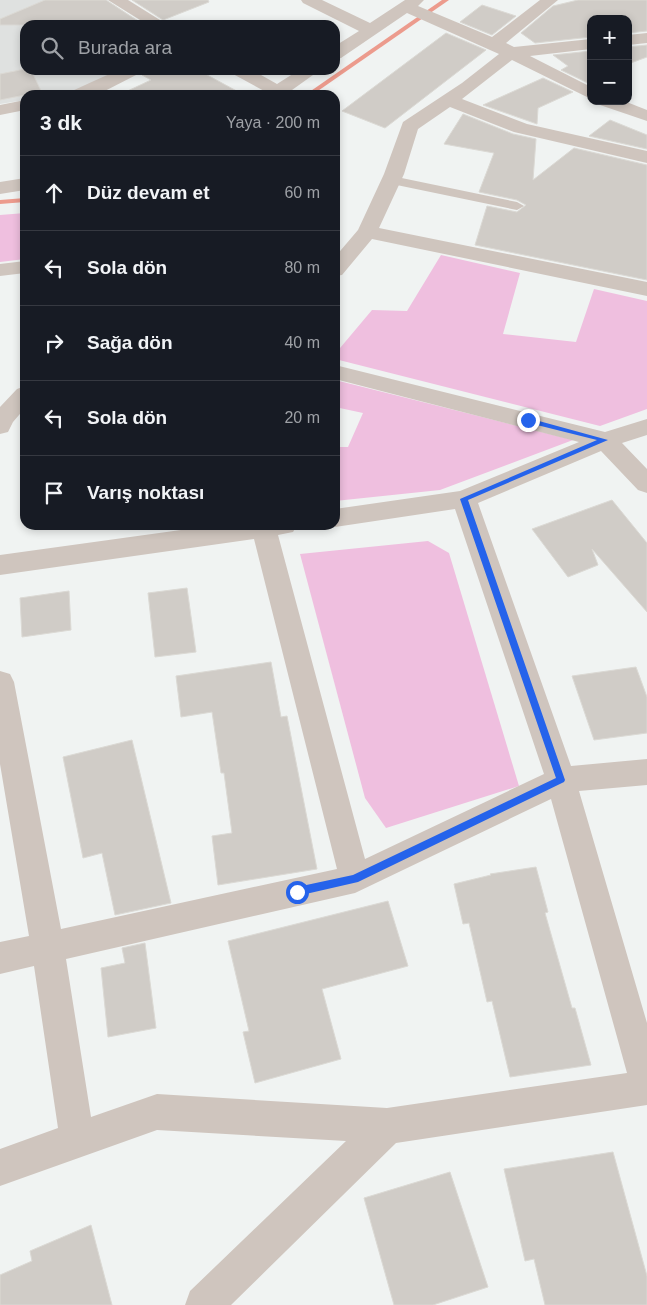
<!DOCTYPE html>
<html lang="tr">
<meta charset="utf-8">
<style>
:root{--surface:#171b24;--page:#20242c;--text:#f1f3f6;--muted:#9ea1a6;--line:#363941}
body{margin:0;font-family:Arial,sans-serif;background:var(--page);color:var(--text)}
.controls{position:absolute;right:15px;top:15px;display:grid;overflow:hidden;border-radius:10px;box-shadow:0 2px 8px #0003}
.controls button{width:45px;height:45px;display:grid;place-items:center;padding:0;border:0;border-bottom:1px solid var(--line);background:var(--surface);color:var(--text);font:25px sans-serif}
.stop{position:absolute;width:15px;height:15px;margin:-11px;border:4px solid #2563eb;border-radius:50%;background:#fff}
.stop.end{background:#2563eb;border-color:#fff;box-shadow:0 1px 5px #0008}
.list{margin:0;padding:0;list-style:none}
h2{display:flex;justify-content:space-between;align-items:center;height:65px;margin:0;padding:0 20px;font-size:21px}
h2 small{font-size:16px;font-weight:400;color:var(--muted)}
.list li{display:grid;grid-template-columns:32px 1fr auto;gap:15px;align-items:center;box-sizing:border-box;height:75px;padding:0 20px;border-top:1px solid var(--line)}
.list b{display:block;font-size:19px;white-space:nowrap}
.list em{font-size:16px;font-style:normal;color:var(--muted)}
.icon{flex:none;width:28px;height:28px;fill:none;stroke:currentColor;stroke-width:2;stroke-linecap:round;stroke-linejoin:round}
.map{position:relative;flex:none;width:647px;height:1305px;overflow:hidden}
.search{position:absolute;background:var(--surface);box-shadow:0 2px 8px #0003;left:20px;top:20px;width:320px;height:55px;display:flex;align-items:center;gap:12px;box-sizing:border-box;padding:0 18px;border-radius:15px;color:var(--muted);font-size:19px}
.panel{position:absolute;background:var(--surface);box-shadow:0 2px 8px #0003;left:20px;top:90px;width:320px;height:440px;border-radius:15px}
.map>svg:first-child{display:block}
.education{fill:#dfe1e0}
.green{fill:#efbfdf}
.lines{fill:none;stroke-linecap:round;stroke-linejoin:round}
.stream{fill:#ec9b8d;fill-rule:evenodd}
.building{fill:#d0ccc7;stroke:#dbd9d4}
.service{fill:#cfc5be;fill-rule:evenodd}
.minor{fill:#cfc5be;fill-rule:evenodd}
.route{fill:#2563eb}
</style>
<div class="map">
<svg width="647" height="1305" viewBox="0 0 647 1305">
<rect width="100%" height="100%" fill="#f0f3f2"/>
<path class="education" d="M0,0H106L145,25H25V70H117L76,91L54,95H25V100L0,104Z"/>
<g class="green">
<path d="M25,213V259L0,262V215Z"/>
<path d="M441,255L520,273L503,334L576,342L594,289L647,301V409L600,426L335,359V354L372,310L407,311Z"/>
<path d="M335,380L573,440L440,490L335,501V447H348L363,413L335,407Z"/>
<path d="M428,541L449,553L519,786L386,828L365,798L300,554Z"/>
</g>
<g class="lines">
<g class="stream">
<path d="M442,0H449L312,95H305Z"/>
<path d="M25,198V202L0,204V200Z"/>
</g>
</g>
<g class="building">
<path d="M45,0H106L144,25H0V19Z"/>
<path d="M132,0H208L209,2L163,20Z"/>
<path d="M578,0H647V31L628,33V19H591V37L535,43L521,33L553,6Z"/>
<path d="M482,5L516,16L492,35L460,22Z"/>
<path d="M446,33L486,50L385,128L342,111Z"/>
<path d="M647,45V57L628,64V47Z"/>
<path d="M591,51L590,84L561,70L568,66L553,55Z"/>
<path d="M25,69L31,70L43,95H25L0,100V74Z"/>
<path d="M153,70H198L244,95H119L151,80L142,75Z"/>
<path d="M543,78L573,92L538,108L537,124L483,105Z"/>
<path d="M463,114L513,134L536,139L533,180L574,148L647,165V280L475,245L487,206L517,212L526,205L517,200L479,192L494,153L444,144Z"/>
<path d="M610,120L647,135V149L589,136Z"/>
<path d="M612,500L647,543V612L592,549L598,565L568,577L532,529Z"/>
<path d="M187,588L196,652L155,657L148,593Z"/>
<path d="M69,591L71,630L22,637L20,598Z"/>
<path d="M271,662L281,717L287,716L317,869L218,885L212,836L232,833L224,773H221L212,712L181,717L176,676Z"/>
<path d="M636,667L647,697V733L594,740L572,676Z"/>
<path d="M132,740L171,903L115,915L102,853L83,858L63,757Z"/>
<path d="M536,867L548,912L545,913L572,1008H575L591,1065L510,1077L492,1001L487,1002L469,923L463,924L454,884L491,875L490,874Z"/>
<path d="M388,901L408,966L322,989L341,1059L255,1083L243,1032L249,1031L228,941Z"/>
<path d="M145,943L156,1028L108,1037L101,968L125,963L122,948Z"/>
<path d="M613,1152L647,1276V1305H545L534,1259L525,1261L504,1169Z"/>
<path d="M450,1172L488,1287L433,1305H394L364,1198Z"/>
<path d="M91,1225L112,1305H0V1275L32,1261L30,1251Z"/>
</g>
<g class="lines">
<path class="service" d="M392,176L517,202L524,206L517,210L387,183L385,180Z"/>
<g class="minor">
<path d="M108,0H128L168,25H148Z"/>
<path d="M301,0H322L370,23L405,0H424L418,6L492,37L540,0H558L506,43L514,47L591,39V49L530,56L591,87V99L512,60L462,99L527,124L647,151V163L514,132L450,107L418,129L404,174L379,228L647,282V296L372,239L342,275L335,276V257L358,230L384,174L403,122L462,83L499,54L407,13L341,58L335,59V46L359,31L303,3Z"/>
<path d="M647,33V43L628,45V35Z"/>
<path d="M118,70H141L138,74L97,95H69L72,91Z"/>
<path d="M230,70H252L277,84L299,70H320L285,95H264L266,92L233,74Z"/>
<path d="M25,100V110L0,115V105Z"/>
<path d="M597,101H624L647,110V121L600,105Z"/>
<path d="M25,178V190L0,194V182Z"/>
<path d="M25,261V273L0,276V264Z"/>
<path d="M335,365L605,432L647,419V435L622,443L647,469V493L638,490L601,451L478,503L571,766L647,759V785L579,791L647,1023V1105L396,1143L231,1305H185L190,1291L346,1141L157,1130L0,1186V1149L58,1128L34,966L0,974V942L29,936L0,764V671L10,674L14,682L61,929L337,869L254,539L0,575V555L217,525H297L293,532L278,535L365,859L544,774L455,509L335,527L328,525H335V509L460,491L579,442L335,379ZM551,799L627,1073L387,1108L157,1094L91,1117L66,959L355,893Z"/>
<path d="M25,386V408L13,422L8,432L0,434V407L17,389Z"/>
</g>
</g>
<path class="route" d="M528,418L608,440L468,500L565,780L564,782L358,882L297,896L294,895V889L297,887L353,875L556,778L460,499L597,440L525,422Z"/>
</svg>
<div class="controls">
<button>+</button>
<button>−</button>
</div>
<div class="stop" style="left:297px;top:892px"></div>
<div class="stop end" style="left:528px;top:420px"></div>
<div class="search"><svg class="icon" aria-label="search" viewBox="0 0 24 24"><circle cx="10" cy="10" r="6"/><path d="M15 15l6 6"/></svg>Burada ara</div>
<section class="panel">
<h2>3 dk<small>Yaya · 200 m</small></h2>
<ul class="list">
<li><svg class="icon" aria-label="ahead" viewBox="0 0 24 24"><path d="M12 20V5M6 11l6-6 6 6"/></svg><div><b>Düz devam et</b></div><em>60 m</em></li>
<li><svg class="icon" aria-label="left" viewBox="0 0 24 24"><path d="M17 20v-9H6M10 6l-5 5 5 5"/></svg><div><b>Sola dön</b></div><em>80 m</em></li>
<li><svg class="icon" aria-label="right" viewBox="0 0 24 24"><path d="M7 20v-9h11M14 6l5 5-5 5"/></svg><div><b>Sağa dön</b></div><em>40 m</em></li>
<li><svg class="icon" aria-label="left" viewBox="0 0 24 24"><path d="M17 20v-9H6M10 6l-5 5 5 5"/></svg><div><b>Sola dön</b></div><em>20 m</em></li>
<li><svg class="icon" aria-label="arrive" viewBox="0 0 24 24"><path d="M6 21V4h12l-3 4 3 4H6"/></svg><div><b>Varış noktası</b></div></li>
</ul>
</section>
</div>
